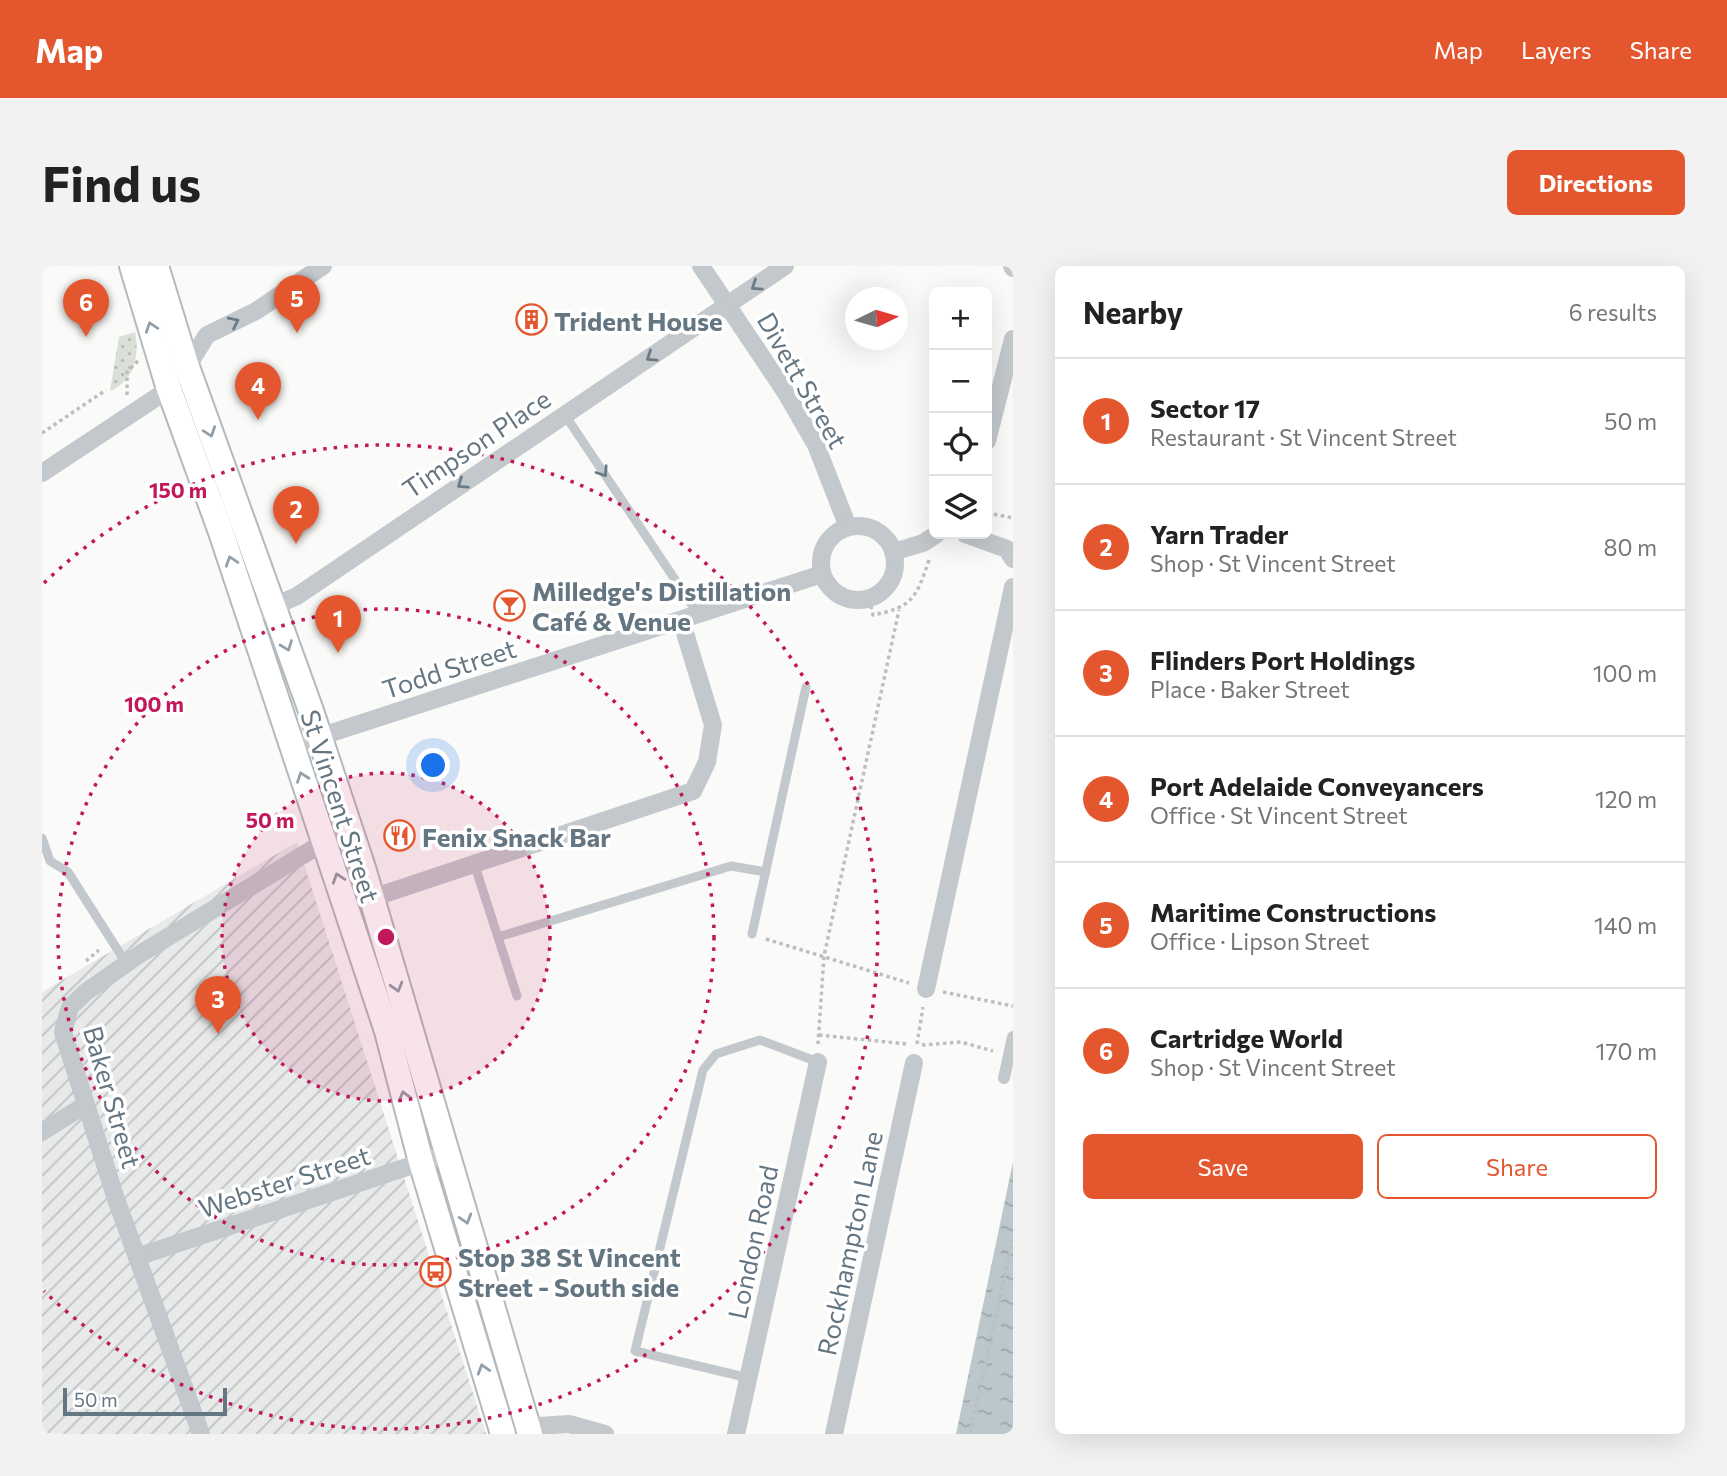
<!DOCTYPE html>
<meta charset="utf-8">
<style>
:root{--surface:#fff;--page:#f2f2f2;--text:#222;--muted:#767676;--line:#e0e0e0;--accent:#e4572e}
body{margin:0;font-family:Commissioner,sans-serif;background:var(--page);color:var(--text)}
.controls{position:absolute;right:21px;top:21px;display:grid;overflow:hidden;border-radius:10px;box-shadow:0 7px 28px #0002}
.controls button{width:63px;height:63px;display:grid;place-items:center;padding:0;border:0;border-bottom:2px solid var(--line);background:var(--surface);color:var(--text);font:35px sans-serif}
.compass{position:absolute;left:803px;top:21px;width:63px;height:63px;border-radius:50%;background:var(--surface);box-shadow:0 7px 28px #0002;rotate:85deg}
.scale{position:absolute;left:21px;bottom:18px;width:164px;box-sizing:border-box;padding-left:7px;border:4px solid #657683;border-top:0;font-size:19px;line-height:24px;white-space:nowrap;color:#657683;-webkit-text-stroke:5px #fff;paint-order:stroke}
.you{position:absolute;left:392px;top:500px;width:24px;height:24px;margin:-18px;border:5px solid #fff;border-radius:50%;background:#1a73e8;box-shadow:0 0 0 10px #1a73e833}
.badge{display:grid;place-items:center;width:46px;height:46px;border-radius:50%;background:var(--accent);color:#fff;font-size:23px;font-weight:700}
.pin{position:absolute;translate:-50% -58px;filter:drop-shadow(0 2px 4px #0008)}
.pin::after{content:'';position:absolute;top:37px;width:24px;height:21px;background:inherit;clip-path:polygon(0 0,100% 0,50% 100%)}
.list{margin:0;padding:0;list-style:none}
h2{display:flex;justify-content:space-between;align-items:center;height:91px;margin:0;padding:0 28px;font-size:30px}
h2 small{font-size:23px;font-weight:400;color:var(--muted)}
.list li{display:grid;grid-template-columns:46px 1fr auto;gap:21px;align-items:center;box-sizing:border-box;height:126px;padding:0 28px;border-top:2px solid var(--line)}
.list b{display:block;font-size:26px;white-space:nowrap}
.list p{margin:0;font-size:23px;white-space:nowrap;color:var(--muted)}
.list em{font-size:23px;font-style:normal;color:var(--muted)}
.actions{display:flex;gap:14px;padding:21px 28px}
.actions a{flex:1;padding:16px 0;border:2px solid var(--accent);border-radius:10px;text-align:center;font-size:24px;color:var(--accent)}
.actions .main{background:var(--accent);color:#fff}
.icon{flex:none;width:38px;height:38px;fill:none;stroke:currentColor;stroke-width:2;stroke-linecap:round;stroke-linejoin:round}
.map{position:relative;flex:none;width:971px;height:1168px;overflow:hidden;border-radius:10px}
header{display:flex;align-items:center;gap:42px;box-sizing:border-box;height:98px;padding:0 35px;background:var(--accent);color:#fff}
header strong{font-size:33px}
nav{display:flex;gap:38px;margin-inline-start:auto;font-size:24px}
.intro{display:flex;align-items:center;justify-content:space-between;box-sizing:border-box;height:168px;padding:0 42px}
h1{margin:0;font-size:49px}
.button{padding:18px 32px;border-radius:10px;background:var(--accent);color:#fff;font-size:24px;font-weight:700}
main{display:flex;gap:42px;padding:0 42px}
aside{flex:1;background:var(--surface);border-radius:10px;box-shadow:0 7px 28px #0002}
.map>svg:first-child{display:block}
.industrial{fill:url(#industrial-furrows)}
.garden{fill:url(#garden-dots)}
.water{fill:url(#water-ripples)}
.lines{fill:none;stroke-linecap:round;stroke-linejoin:round}
.secondary-casing{stroke:#b3babf;stroke-width:28}
.path{stroke:#bbbfc2;stroke-width:3.5;stroke-dasharray:3.5 3.5;stroke-linecap:butt}
.service{stroke:#c3c8cc;stroke-width:9}
.pedestrian{stroke:#c3c8cc;stroke-width:12}
.minor{stroke:#c3c8cc;stroke-width:18}
.secondary{stroke:#fff;stroke-width:24}
.oneway{stroke:#6a7a87}
.oneway2{stroke:#939fa8}
.ring{fill:none;stroke:#c2185b;stroke-width:3.5;stroke-dasharray:3.5 7}
.labels{text-anchor:middle;dominant-baseline:central;stroke-width:7;stroke-linejoin:round;paint-order:stroke}
.poi-label{font-size:26px;font-weight:bold;fill:#657683;stroke:#fff;text-anchor:start}
.street-label{font-size:26px;fill:#657683;stroke:#fff}
.centre{fill:#c2185b;stroke:#fff;stroke-width:3.5}
.ring-label{font-size:21px;text-anchor:middle;font-weight:bold;fill:#c2185b;stroke:#fff;stroke-width:7;stroke-linejoin:round;paint-order:stroke}
</style>
<header>
<strong>Map</strong>
<nav><a>Map</a><a>Layers</a><a>Share</a></nav>
</header>
<div class="intro"><h1>Find us</h1><a class="button">Directions</a></div>
<main>
<div class="map">
<svg width="971" height="1168" viewBox="0 0 971 1168">
<defs>
<pattern id="industrial-furrows" width="10" height="10" patternUnits="userSpaceOnUse" patternTransform="scale(1.75)"><rect width="10" height="10" fill="#e8e9e9"/><path d="M-1 1l2-2M0 10L10 0M9 11l2-2" fill="none" stroke="#c0c1c2"/></pattern>
<pattern id="garden-dots" width="8" height="8" patternUnits="userSpaceOnUse" patternTransform="scale(1.75)"><rect width="8" height="8" fill="#dadfd7"/><path d="M2 2h.1M6 6h.1" fill="none" stroke="#b4b9b4" stroke-width="1.8" stroke-linecap="round"/></pattern>
<pattern id="water-ripples" width="26" height="14" patternUnits="userSpaceOnUse" patternTransform="scale(1.75)"><rect width="26" height="14" fill="#bbc7cb"/><path d="M2 4q2-2 4 0t4 0M15 11q2-2 4 0t4 0" fill="none" stroke="#9ca6aa"/></pattern>
</defs>
<rect width="100%" height="100%" fill="#fafaf8"/>
<path class="industrial" d="M255,576L444,1168H0V726Z"/>
<path class="garden" d="M93,66C98,89 92,115 68,125L77,71Z"/>
<path class="water" d="M971,896V1168H914Z"/>
<g class="lines">
<defs>
<g id="secondary">
<path d="M90,0L127,123L179,266L345,765L379,896L461,1168"/>
<path d="M114,0L145,101L268,442L321,602L488,1168"/>
</g>
</defs>
<use href="#secondary" class="secondary-casing"/>
<g class="path">
<path d="M85,129V106L96,95"/>
<path d="M0,167L64,124"/>
<path d="M945,247L971,252"/>
<path d="M827,333L831,349C871,341 874,332 887,294"/>
<path d="M724,673L867,717"/>
<path d="M44,695L57,684"/>
<path d="M901,726L971,740"/>
<path d="M777,769L865,778"/>
<path d="M776,778L782,690L857,344"/>
<path d="M875,778L881,741"/>
<path d="M880,779L919,776L951,785"/>
<path d="M928,1168L971,972"/>
</g>
<g class="service">
<path d="M523,149L656,348"/>
<path d="M0,572L8,595L26,606L84,697"/>
<path d="M432,597L475,730"/>
<path d="M710,668L764,421"/>
<path d="M456,671L689,600L724,606"/>
<path d="M707,1112L593,1085L661,804L674,788L718,774L776,796"/>
</g>
<path class="pedestrian" d="M962,812L971,771"/>
<g class="minor">
<path d="M659,0L744,127L774,179L806,261"/>
<path d="M970,0L971,2"/>
<path d="M945,175L971,73"/>
<path d="M0,207L127,123L145,101L165,69L214,45L281,0"/>
<circle cx="816" cy="297" r="37"/>
<path d="M923,268L965,283L971,293"/>
<path d="M851,286L881,277L895,268"/>
<path d="M221,345L255,330L743,0"/>
<path d="M249,480L780,308"/>
<path d="M330,632L651,525L665,496L671,459L639,354"/>
<path d="M884,723L971,321"/>
<path d="M0,866L43,839"/>
<path d="M95,991L404,888"/>
<path d="M159,1168L74,933L21,766L28,741L44,726L98,688L284,575L307,565"/>
<path d="M494,1168L496,1160L527,1158L563,1168"/>
<path d="M694,1168L776,796"/>
<path d="M792,1168L872,797"/>
</g>
<use href="#secondary" class="secondary"/>
</g>
<defs><path id="oneway-chevron" d="M-2-3.5L2.5 0L-2 3.5" fill="none" stroke-width="1.6" stroke-linecap="round" stroke-linejoin="round" transform="scale(1.75)"/></defs>
<g class="oneway">
<use href="#oneway-chevron" transform="translate(714 20) rotate(146)"/>
<use href="#oneway-chevron" transform="translate(192 56) rotate(-26)"/>
<use href="#oneway-chevron" transform="translate(609 91) rotate(146)"/>
<use href="#oneway-chevron" transform="translate(561 206) rotate(56)"/>
<use href="#oneway-chevron" transform="translate(420 218) rotate(146)"/>
</g>
<g class="oneway2">
<use href="#oneway-chevron" transform="translate(109 61) rotate(-109)"/>
<use href="#oneway-chevron" transform="translate(168 166) rotate(71)"/>
<use href="#oneway-chevron" transform="translate(189 295) rotate(-108)"/>
<use href="#oneway-chevron" transform="translate(245 380) rotate(69)"/>
<use href="#oneway-chevron" transform="translate(260 511) rotate(-110)"/>
<use href="#oneway-chevron" transform="translate(296 612) rotate(-108)"/>
<use href="#oneway-chevron" transform="translate(355 721) rotate(74)"/>
<use href="#oneway-chevron" transform="translate(362 830) rotate(-105)"/>
<use href="#oneway-chevron" transform="translate(424 953) rotate(73)"/>
<use href="#oneway-chevron" transform="translate(441 1103) rotate(-107)"/>
</g>
<circle cx="344" cy="671" r="164" fill="#c2185b" fill-opacity=".12"/>
<g class="ring">
<circle cx="344" cy="671" r="164"/>
<circle cx="344" cy="671" r="328"/>
<path d="M2 317A492 492 0 1 1 2 1025"/>
</g>
<defs>
<symbol id="building-ring" viewBox="-11 -11 22 22"><circle r="9.5" fill="#fff" stroke="#e4572e" stroke-width="1.5"/><path d="M-4-6H4V6H1V3H-1V6H-4ZM-2.5-4.3h1.7v1.8h-1.7ZM.8-4.3h1.7v1.8H.8ZM-2.5-1h1.7V.8h-1.7ZM.8-1h1.7V.8H.8Z" fill="#e4572e"/></symbol>
<symbol id="bar-ring" viewBox="-11 -11 22 22"><circle r="9.5" fill="#fff" stroke="#e4572e" stroke-width="1.5"/><path d="M-6-5H6L.8 .8V4.5H3.5V6h-7V4.5H-.8V.8Z" fill="#e4572e"/></symbol>
<symbol id="restaurant-ring" viewBox="-11 -11 22 22"><circle r="9.5" fill="#fff" stroke="#e4572e" stroke-width="1.5"/><path d="M-5-6h1v4h1v-4h1v4h1v-4h1v5L-1.5 .5V6h-2V.5L-5-1ZM5-6V6H3V1.5H1.5Q1.5-4 5-6Z" fill="#e4572e"/></symbol>
<symbol id="bus-ring" viewBox="-11 -11 22 22"><circle r="9.5" fill="#fff" stroke="#e4572e" stroke-width="1.5"/><path d="M-5-6H5V4H4V6H2V4H-2V6H-4V4H-5ZM-3.5-4V0h7V-4ZM-3.5 1.2v1.5H-2V1.2ZM2 1.2v1.5H3.5V1.2Z" fill="#e4572e"/></symbol>
</defs>
<g fill-rule="evenodd">
<use href="#building-ring" x="472" y="36" width="35" height="35"/>
<use href="#bar-ring" x="450" y="322" width="35" height="35"/>
<use href="#restaurant-ring" x="340" y="552" width="35" height="35"/>
<use href="#bus-ring" x="376" y="988" width="35" height="35"/>
</g>
<g class="labels">
<g class="poi-label">
<text x="512" y="54">Trident House</text>
<text x="490" y="324">Milledge's Distillation<tspan x="490" dy="30">Café &amp; Venue</tspan></text>
<text x="380" y="570">Fenix Snack Bar</text>
<text x="416" y="990">Stop 38 St Vincent<tspan x="416" dy="30">Street - South side</tspan></text>
</g>
<g class="street-label">
<text transform="translate(761 114) rotate(60)">Divett Street</text>
<text transform="translate(434 177) rotate(-34)">Timpson Place</text>
<text transform="translate(407 402) rotate(-18)">Todd Street</text>
<text transform="translate(299 540) rotate(72)">St Vincent Street</text>
<text transform="translate(71 831) rotate(74)">Baker Street</text>
<text transform="translate(242 915) rotate(-18)">Webster Street</text>
<text transform="translate(710 976) rotate(-78)">London Road</text>
<text transform="translate(807 977) rotate(-78)">Rockhampton Lane</text>
</g>
</g>
<circle cx="344" cy="671" r="10" class="centre"/>
<g class="ring-label">
<text x="136" y="232">150 m</text>
<text x="112" y="446">100 m</text>
<text x="228" y="562">50 m</text>
</g>
</svg>
<div class="controls">
<button>+</button>
<button>−</button>
<button><svg class="icon" aria-label="locate" viewBox="0 0 24 24"><circle cx="12" cy="12" r="6"/><path d="M12 2v4M12 18v4M2 12h4M18 12h4"/></svg></button>
<button><svg class="icon" aria-label="layers" viewBox="0 0 24 24"><path d="M12 4l9 5-9 5-9-5zM3 14l9 5 9-5"/></svg></button>
</div>
<svg class="compass" viewBox="-18 -18 36 36"><path d="M0-13l5 13h-10z" fill="#e53935"/><path d="M0 13l5-13h-10z" fill="#767676"/></svg>
<div class="scale">50 m</div>
<div class="you"></div>
<div class="pin badge" style="left:296px;top:387px">1</div>
<div class="pin badge" style="left:254px;top:278px">2</div>
<div class="pin badge" style="left:176px;top:768px">3</div>
<div class="pin badge" style="left:216px;top:154px">4</div>
<div class="pin badge" style="left:255px;top:67px">5</div>
<div class="pin badge" style="left:44px;top:71px">6</div>
</div>
<aside>
<h2>Nearby<small>6 results</small></h2>
<ul class="list">
<li><span class="badge">1</span><div><b>Sector 17</b><p>Restaurant · St Vincent Street</p></div><em>50 m</em></li>
<li><span class="badge">2</span><div><b>Yarn Trader</b><p>Shop · St Vincent Street</p></div><em>80 m</em></li>
<li><span class="badge">3</span><div><b>Flinders Port Holdings</b><p>Place · Baker Street</p></div><em>100 m</em></li>
<li><span class="badge">4</span><div><b>Port Adelaide Conveyancers</b><p>Office · St Vincent Street</p></div><em>120 m</em></li>
<li><span class="badge">5</span><div><b>Maritime Constructions</b><p>Office · Lipson Street</p></div><em>140 m</em></li>
<li><span class="badge">6</span><div><b>Cartridge World</b><p>Shop · St Vincent Street</p></div><em>170 m</em></li>
</ul>
<div class="actions"><a class="main">Save</a><a>Share</a></div>
</aside>
</main>
